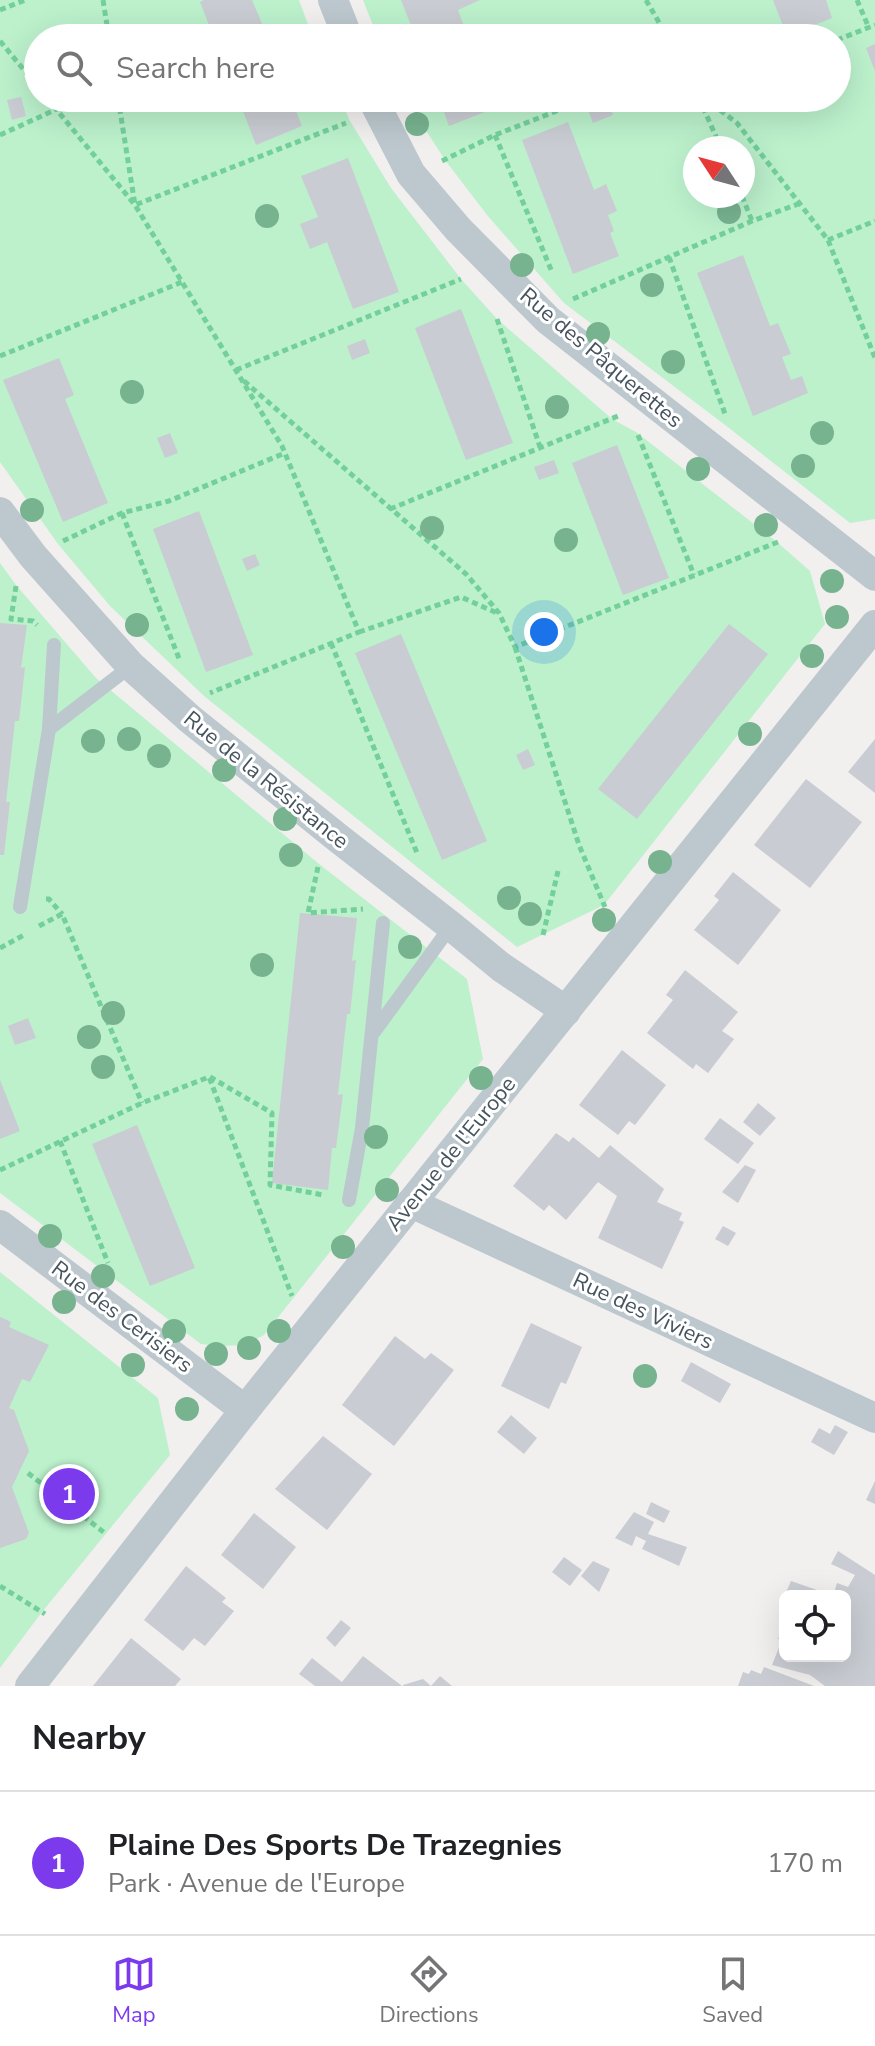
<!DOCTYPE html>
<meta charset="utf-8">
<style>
:root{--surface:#fff;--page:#f2f2f2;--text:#202124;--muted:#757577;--line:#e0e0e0;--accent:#7c3aed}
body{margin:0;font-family:"Nunito Sans",sans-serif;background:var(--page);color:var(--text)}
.controls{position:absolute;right:24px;bottom:24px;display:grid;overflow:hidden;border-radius:12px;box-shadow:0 8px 32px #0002}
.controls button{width:72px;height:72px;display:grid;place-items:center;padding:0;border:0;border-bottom:2px solid var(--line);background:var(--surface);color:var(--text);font:40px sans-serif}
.compass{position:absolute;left:683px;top:136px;width:72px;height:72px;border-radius:50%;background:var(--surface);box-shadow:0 8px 32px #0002;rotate:306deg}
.you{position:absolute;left:544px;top:632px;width:28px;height:28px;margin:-20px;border:6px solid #fff;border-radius:50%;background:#1a73e8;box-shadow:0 0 0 12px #1a73e833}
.badge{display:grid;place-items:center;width:52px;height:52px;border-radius:50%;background:var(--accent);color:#fff;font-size:26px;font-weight:700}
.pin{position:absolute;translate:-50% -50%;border:4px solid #fff;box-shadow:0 2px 8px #0006}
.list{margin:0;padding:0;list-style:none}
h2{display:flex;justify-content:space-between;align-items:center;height:104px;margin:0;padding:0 32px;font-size:34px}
h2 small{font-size:26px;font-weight:400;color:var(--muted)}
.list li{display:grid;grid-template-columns:52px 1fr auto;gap:24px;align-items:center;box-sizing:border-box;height:144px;padding:0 32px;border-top:2px solid var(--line)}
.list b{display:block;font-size:30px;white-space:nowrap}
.list p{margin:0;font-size:26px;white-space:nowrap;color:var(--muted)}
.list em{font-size:26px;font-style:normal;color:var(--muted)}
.icon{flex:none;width:44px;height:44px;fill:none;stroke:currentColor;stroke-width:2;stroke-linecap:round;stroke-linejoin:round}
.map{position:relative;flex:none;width:875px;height:1686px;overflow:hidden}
.search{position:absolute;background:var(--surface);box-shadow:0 8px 32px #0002;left:24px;right:24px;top:24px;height:88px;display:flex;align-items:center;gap:20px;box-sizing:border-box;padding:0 28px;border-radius:44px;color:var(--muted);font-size:30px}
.sheet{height:248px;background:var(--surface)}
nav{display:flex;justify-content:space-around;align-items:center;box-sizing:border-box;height:112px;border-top:2px solid var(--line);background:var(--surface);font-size:22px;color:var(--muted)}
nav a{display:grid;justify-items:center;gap:4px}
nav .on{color:var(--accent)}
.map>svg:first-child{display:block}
.green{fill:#bcf1cc;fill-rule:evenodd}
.building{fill:#c9ccd2}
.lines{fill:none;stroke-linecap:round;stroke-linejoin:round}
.path{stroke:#73d09b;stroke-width:5;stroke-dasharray:6 4;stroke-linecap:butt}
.lane{stroke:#bcc8ce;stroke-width:14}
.street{stroke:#bcc8ce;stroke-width:30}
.tree{fill:#78b390}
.labels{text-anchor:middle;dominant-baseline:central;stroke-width:6;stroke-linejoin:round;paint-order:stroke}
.street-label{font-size:22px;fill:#46545d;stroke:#fff}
</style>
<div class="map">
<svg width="875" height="1686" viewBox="0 0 875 1686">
<rect width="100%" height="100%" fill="#f2efef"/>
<g class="green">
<path d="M0,0H299L313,38H38V98H340L350,121L391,188L461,279L497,319L612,419L636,432L777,542L810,571L825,624L604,905L517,947L204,696L110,606L58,544L0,462Z"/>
<path d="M363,0H875V519L850,523L729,428L564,303L487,215L445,160L405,98H837V38H378ZM695,148H743V196H695Z"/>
<path d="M0,563L16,585L96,678L319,864L467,979L483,1059L264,1335L245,1345L222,1346L201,1344L0,1193Z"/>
<path d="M0,1272L158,1398L170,1455L42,1612L0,1668Z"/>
</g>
<g class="building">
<path d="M204,0H252L268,38H214L200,2Z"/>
<path d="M401,0H480L458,10L468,38H416Z"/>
<path d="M773,0H826L832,18L787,36Z"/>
<path d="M875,44V71L866,48Z"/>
<path d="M21,97L26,116L12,120L7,100Z"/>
<path d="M238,98H291L302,126L256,145Z"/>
<path d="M439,98H491L495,108L449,126Z"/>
<path d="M604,98H606L613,115L593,123L586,105Z"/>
<path d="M568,122L594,190L606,184L617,211L608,215L614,231L610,233L619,256L573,274L522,140Z"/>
<path d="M348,158L399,292L353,309L327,242L310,249L300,224L318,217L301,176Z"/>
<path d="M743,255L770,326L778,323L791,354L782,357L791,380L802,376L808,393L753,416L697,273Z"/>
<path d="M461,309L513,443L466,460L415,328Z"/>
<path d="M365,339L370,353L352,360L347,346Z"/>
<path d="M59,358L74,395L65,399L108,503L63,522L3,380Z"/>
<path d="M170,433L178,453L165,458L157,438Z"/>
<path d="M617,445L669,578L623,595L572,463Z"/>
<path d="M554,460L559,473L539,480L534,467Z"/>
<path d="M199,511L253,655L206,672L153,529Z"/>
<path d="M255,554L260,565L247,571L242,559Z"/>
<path d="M0,623L27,625L21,668L25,667L19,721H15L6,802H10L4,855H0Z"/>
<path d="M729,624L768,654L637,819L598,789Z"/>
<path d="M401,634L487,841L442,860L355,653Z"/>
<path d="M875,739V793L848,772Z"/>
<path d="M528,749L535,765L523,770L516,755Z"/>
<path d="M806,779L862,822L810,888L754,845Z"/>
<path d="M733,872L781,910L738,965L694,930L719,900L714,896Z"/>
<path d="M300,913L357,918L352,961L356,960L350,1014H347L338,1095L343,1094L336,1148H332L328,1190L272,1183Z"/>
<path d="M685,970L738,1012L722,1031L734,1039L708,1073L696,1064L693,1069L647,1033L673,1000L666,995Z"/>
<path d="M28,1018L36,1038L15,1045L8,1026Z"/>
<path d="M622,1050L666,1085L635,1125L629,1121L618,1135L579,1105Z"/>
<path d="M0,1080L20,1131L0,1139Z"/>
<path d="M758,1103L776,1118L760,1136L743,1122Z"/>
<path d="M720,1118L754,1143L738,1164L704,1139Z"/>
<path d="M137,1125L195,1268L150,1286L92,1144Z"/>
<path d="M556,1133L569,1142L573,1137L599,1158L610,1145L664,1189L657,1202L682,1213L679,1220L684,1222L662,1269L598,1238L617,1196L598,1182L566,1220L549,1205L544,1211L513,1186Z"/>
<path d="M745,1165L756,1170L738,1203L722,1192Z"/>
<path d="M723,1226L736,1233L728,1246L715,1239Z"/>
<path d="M0,1317L11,1322L9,1327L49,1345L30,1382L22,1379L9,1408L14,1410L29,1451L12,1487L29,1533L26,1539L0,1548Z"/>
<path d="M531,1323L582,1347L566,1384L561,1382L549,1409L501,1386Z"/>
<path d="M395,1336L425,1359L431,1353L454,1370L394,1446L342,1405Z"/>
<path d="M691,1362L731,1384L720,1403L681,1381Z"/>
<path d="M511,1415L537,1438L524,1454L497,1432Z"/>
<path d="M835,1425L848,1432L834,1455L811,1442L819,1428L830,1434Z"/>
<path d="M323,1436L372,1474L327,1530L275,1489Z"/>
<path d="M875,1481V1504L866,1500Z"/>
<path d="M651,1502L670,1511L664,1523L646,1514Z"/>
<path d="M634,1512L654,1522L648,1534L687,1547L679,1566L642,1549L646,1541L636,1536L632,1546L615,1538Z"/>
<path d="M254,1513L296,1547L263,1589L221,1555Z"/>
<path d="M838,1551L875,1575V1686H825L810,1675L772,1665L782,1640L778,1639L785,1622V1656H845V1596H833L837,1583L848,1587L855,1575L831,1564Z"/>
<path d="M564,1557L582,1570L570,1586L552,1572Z"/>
<path d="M593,1561L610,1569L599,1592L581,1576Z"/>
<path d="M186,1566L226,1598L222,1602L234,1611L205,1646L194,1638L183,1651L144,1620Z"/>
<path d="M791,1581L817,1590L829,1596L785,1595Z"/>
<path d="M341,1620L351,1628L335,1647L326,1638Z"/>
<path d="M131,1638L181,1679L175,1686H93Z"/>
<path d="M363,1656L402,1686H315L299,1674L312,1658L342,1682Z"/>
<path d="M764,1667L814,1686H738L743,1672L749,1674L751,1670L761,1674Z"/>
<path d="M440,1676L452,1686H431Z"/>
<path d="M423,1679L431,1686H403V1685Z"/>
</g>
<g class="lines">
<g class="path">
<path d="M103,0L109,38"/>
<path d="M646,0L668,38"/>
<path d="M857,0L869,28"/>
<path d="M0,10L25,0"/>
<path d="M837,40L875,25"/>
<path d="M0,41L38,87"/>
<path d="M47,98L135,205L282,446L359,632L210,693"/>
<path d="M118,98L135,205L346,123"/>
<path d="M699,98L721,148"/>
<path d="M704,98L737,123L828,240L875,358"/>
<path d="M0,135L57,109"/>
<path d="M495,135L552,272"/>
<path d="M442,161L495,135L590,98"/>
<path d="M742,196L752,221"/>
<path d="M828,240L875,221"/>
<path d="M669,257L725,414"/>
<path d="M573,299L752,221L801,203"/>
<path d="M497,319L540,447"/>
<path d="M0,356L182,282"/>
<path d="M236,370L461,279"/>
<path d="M244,381L466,574L499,613L515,647L778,542"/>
<path d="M638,435L694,575"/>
<path d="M390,509L618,416"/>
<path d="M122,513L180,661"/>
<path d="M63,541L122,513L169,501L285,453"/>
<path d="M16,586L11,619L33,621L37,625"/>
<path d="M359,632L461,597L497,613"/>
<path d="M331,643L417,853"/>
<path d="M515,647L579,845L605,907"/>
<path d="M318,867L308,913L363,909"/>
<path d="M46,899H49L62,914"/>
<path d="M39,926L62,914L142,1103"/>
<path d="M543,935L558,871"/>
<path d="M0,948L24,935"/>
<path d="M210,1077L272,1113L270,1185L323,1195"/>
<path d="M60,1141L108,1263"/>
<path d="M0,1170L142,1103L209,1077L292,1296"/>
<path d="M28,1473L106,1534"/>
<path d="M0,1586L45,1614"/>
</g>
<g class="lane">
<path d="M49,729L54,645"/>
<path d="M20,907L49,729L131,666"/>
<path d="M374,1032L451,926"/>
<path d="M349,1200L362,1128L383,923"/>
</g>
<g class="street">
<path d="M333,0L348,38"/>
<path d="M372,98L411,174L458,229L548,320L875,576"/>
<path d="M0,512L33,556L131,666L190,719L338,838L451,926L501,967L566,1011"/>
<path d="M411,1203L875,1418"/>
<path d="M0,1225L245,1410"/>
<path d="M30,1686L245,1410L875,625"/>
</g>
</g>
<g class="tree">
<circle cx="417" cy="124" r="12"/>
<circle cx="729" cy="212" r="12"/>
<circle cx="267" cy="216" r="12"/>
<circle cx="522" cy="265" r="12"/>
<circle cx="652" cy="285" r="12"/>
<circle cx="598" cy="334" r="12"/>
<circle cx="673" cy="362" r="12"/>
<circle cx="132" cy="392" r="12"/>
<circle cx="557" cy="407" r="12"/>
<circle cx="822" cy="433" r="12"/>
<circle cx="803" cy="466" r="12"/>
<circle cx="698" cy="469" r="12"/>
<circle cx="32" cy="510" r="12"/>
<circle cx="766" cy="525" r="12"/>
<circle cx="432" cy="528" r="12"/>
<circle cx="566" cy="540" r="12"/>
<circle cx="832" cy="581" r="12"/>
<circle cx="837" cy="617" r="12"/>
<circle cx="137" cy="625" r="12"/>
<circle cx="812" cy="656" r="12"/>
<circle cx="750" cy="734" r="12"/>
<circle cx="129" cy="739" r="12"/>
<circle cx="93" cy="741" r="12"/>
<circle cx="159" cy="756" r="12"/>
<circle cx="224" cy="770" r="12"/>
<circle cx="285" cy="819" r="12"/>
<circle cx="291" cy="855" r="12"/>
<circle cx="660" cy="862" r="12"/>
<circle cx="509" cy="898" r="12"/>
<circle cx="530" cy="914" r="12"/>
<circle cx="604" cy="920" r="12"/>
<circle cx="410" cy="947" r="12"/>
<circle cx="262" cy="965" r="12"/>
<circle cx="113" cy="1013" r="12"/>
<circle cx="89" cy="1037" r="12"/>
<circle cx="103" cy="1067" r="12"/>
<circle cx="481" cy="1078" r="12"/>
<circle cx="376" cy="1137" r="12"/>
<circle cx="387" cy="1190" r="12"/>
<circle cx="50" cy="1236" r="12"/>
<circle cx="343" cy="1247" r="12"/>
<circle cx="103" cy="1276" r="12"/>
<circle cx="64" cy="1302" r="12"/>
<circle cx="174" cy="1331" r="12"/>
<circle cx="279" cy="1331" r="12"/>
<circle cx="249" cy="1348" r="12"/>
<circle cx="216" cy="1354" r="12"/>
<circle cx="133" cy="1365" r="12"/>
<circle cx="645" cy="1376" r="12"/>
<circle cx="187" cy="1409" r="12"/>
</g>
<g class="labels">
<g class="street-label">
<text transform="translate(601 358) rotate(40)">Rue des Pâquerettes</text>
<text transform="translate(266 780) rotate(39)">Rue de la Résistance</text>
<text transform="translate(451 1154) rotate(-51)">Avenue de l'Europe</text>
<text transform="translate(643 1311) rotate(25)">Rue des Viviers</text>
<text transform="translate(122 1317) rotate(37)">Rue des Cerisiers</text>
</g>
</g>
</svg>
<div class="controls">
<button><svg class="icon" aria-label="locate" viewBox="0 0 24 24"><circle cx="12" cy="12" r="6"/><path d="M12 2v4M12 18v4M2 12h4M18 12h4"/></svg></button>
</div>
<svg class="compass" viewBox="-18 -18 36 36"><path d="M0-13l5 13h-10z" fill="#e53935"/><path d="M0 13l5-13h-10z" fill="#757577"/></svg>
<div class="you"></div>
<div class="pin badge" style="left:69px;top:1494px">1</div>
<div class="search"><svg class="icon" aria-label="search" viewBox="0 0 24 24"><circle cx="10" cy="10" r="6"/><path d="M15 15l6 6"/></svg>Search here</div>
</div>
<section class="sheet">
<h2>Nearby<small></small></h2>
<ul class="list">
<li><span class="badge">1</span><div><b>Plaine Des Sports De Trazegnies</b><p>Park · Avenue de l'Europe</p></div><em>170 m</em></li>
</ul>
</section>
<nav>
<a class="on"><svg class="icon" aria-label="map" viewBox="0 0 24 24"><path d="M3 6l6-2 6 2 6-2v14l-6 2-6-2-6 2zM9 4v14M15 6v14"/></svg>Map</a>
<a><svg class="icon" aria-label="directions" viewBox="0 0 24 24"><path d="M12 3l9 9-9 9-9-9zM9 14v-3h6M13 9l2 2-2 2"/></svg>Directions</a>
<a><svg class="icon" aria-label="saved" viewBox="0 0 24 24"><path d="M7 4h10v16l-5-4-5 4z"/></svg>Saved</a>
</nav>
